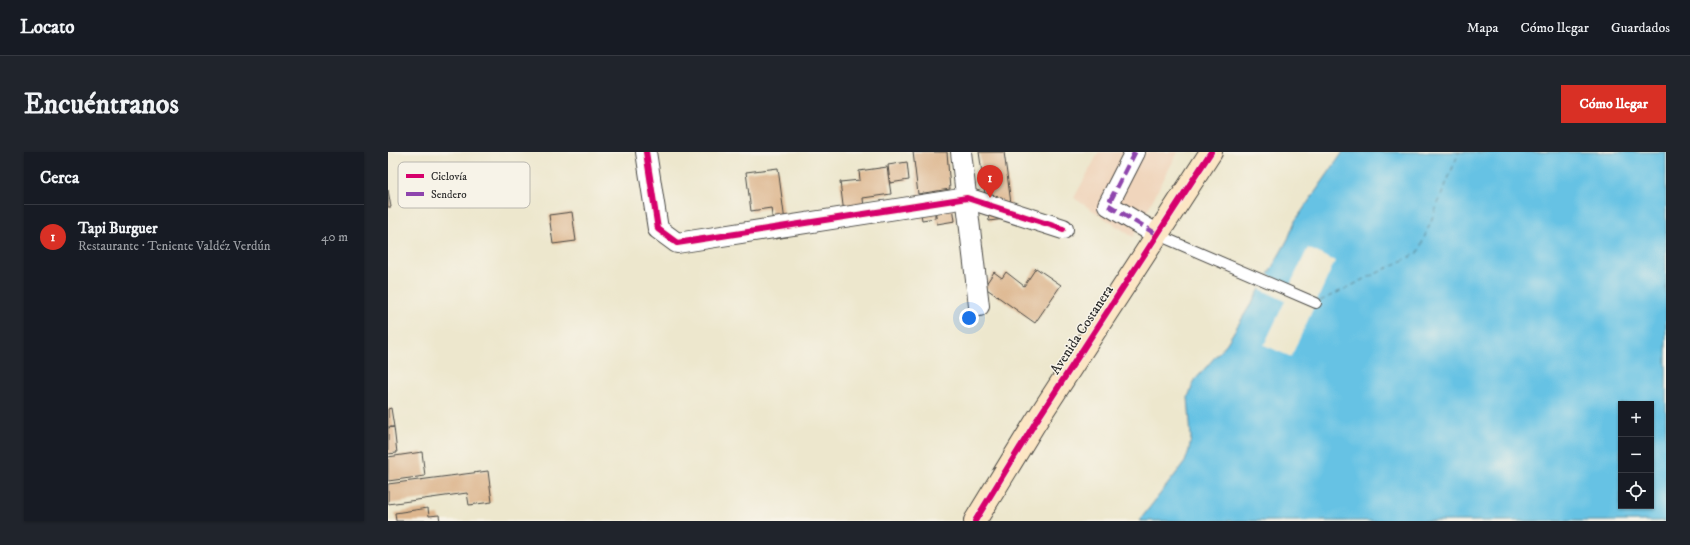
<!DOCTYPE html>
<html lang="es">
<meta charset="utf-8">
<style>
:root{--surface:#171b24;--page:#20242c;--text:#f1f3f6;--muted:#9ea1a6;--line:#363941;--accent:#d93025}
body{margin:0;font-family:"IM FELL DW Pica",serif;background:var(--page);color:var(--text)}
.controls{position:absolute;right:12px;bottom:12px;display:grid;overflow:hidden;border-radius:0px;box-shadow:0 1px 3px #0004}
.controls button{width:36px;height:36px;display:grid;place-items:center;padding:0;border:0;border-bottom:1px solid var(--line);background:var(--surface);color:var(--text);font:20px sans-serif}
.you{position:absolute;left:581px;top:166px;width:14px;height:14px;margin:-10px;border:3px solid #fff;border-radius:50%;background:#1a73e8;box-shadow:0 0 0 6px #1a73e833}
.badge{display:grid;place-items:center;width:26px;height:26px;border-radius:50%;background:var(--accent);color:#fff;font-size:13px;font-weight:700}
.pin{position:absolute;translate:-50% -33px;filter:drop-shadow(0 1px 2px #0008)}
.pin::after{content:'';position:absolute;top:21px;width:14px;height:12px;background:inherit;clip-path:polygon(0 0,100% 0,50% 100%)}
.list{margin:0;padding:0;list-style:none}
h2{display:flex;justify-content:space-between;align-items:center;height:52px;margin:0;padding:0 16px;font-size:17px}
h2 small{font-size:13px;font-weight:400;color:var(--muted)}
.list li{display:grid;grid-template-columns:26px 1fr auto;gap:12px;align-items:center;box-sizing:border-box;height:64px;padding:0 16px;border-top:1px solid var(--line)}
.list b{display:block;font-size:15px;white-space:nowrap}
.list p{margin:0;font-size:13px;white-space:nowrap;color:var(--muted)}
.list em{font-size:13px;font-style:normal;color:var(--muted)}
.icon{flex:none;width:22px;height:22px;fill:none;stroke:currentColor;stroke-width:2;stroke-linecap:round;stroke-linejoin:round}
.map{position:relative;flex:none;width:1278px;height:369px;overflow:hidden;border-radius:0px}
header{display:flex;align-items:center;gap:24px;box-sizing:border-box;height:56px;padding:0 20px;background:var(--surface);border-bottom:1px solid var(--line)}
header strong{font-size:19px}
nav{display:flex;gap:22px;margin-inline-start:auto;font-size:14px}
.intro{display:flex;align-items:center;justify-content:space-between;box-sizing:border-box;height:96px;padding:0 24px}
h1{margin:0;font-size:28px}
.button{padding:10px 18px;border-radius:0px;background:var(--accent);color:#fff;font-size:14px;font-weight:700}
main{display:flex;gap:24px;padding:0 24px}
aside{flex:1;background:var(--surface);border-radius:0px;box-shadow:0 1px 3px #0004}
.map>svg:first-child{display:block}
.built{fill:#f0d5bc}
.water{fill:#66c2e4;stroke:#487688;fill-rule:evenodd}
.pier{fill:#ede7cd}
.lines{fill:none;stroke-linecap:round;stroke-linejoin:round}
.ferry{stroke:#3d5862;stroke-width:1;stroke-dasharray:5 4;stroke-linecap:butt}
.building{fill:#ddb68e}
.lane-casing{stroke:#484743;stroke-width:12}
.street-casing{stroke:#484743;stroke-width:22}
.secondary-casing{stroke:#484743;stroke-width:24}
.lane{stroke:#fff;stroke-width:10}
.street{stroke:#fff;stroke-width:20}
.secondary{stroke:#fce6c4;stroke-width:22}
.quiet{stroke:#8e44ad;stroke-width:5;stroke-dasharray:10 5;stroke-linecap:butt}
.cycleway-casing{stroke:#f7f3e8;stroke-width:8}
.cycleway{stroke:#d6006c;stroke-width:6}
.labels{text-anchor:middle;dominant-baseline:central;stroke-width:3;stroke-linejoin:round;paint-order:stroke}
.street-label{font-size:14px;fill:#2b2b2b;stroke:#f7f3e8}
.key{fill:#f7f3e8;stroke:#bab7af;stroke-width:1}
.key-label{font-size:11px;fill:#2b2b2b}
</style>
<header>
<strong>Locato</strong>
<nav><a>Mapa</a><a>Cómo llegar</a><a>Guardados</a></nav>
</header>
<div class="intro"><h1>Encuéntranos</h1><a class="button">Cómo llegar</a></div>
<main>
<aside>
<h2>Cerca<small></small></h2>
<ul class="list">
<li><span class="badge">1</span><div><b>Tapi Burguer</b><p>Restaurante · Teniente Valdéz Verdún</p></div><em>40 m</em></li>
</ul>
</aside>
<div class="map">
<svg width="1278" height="369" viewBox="0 0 1278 369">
<rect width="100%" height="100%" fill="#f7f3e8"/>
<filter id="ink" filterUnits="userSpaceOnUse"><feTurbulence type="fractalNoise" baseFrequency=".025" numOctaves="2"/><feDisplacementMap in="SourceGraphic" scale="8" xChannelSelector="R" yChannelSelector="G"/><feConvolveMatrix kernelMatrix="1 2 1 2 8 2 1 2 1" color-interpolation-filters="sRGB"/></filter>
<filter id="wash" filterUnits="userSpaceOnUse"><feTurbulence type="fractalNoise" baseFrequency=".012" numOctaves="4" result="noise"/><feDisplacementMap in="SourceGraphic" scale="16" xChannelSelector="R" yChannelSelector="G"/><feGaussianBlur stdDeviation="0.9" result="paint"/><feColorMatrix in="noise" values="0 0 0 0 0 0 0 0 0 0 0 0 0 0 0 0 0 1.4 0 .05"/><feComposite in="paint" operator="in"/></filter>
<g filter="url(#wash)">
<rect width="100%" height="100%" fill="#ede7cd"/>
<path class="built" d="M711,0H790L745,85L686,46Z"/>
<path class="water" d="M955,0H1278V369H751L797,310L801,298L803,285L800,245L807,228L839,191L872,137L900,87L907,69ZM1233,252H1263V354H1233Z"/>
<path class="pier" d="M920,96L947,109L903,205L876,193L897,149L872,137L879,122L902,133Z"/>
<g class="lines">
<path class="ferry" d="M932,149L1030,101L1071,0"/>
</g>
<g id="blocks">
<g class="building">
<path d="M525,0H559L562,37L530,42Z"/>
<path d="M591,0H616L625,66L601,69Z"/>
<path d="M519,10L521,28L502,31L500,13Z"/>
<path d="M499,15L503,42L475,46L477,67L457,69L452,30L472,28L471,19Z"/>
<path d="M390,16L399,85L387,87L383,56L363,59L358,20Z"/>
<path d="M0,38L3,55H0Z"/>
<path d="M563,39L567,69L549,72L545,41Z"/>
<path d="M539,42L542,61L547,60V66L534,68L530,43Z"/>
<path d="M184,60L188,89L165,92L161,63Z"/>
<path d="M648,116L673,133L647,171L596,135L606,120L614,126L618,120L636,134Z"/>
<path d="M3,256L6,275H0V257Z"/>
<path d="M6,275L9,301L0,302V276Z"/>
<path d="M34,300L37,324L0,329V305Z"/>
<path d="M100,319L104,350L81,353L79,341L0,352V332Z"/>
<path d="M40,356L41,364L51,363L52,369H8L7,361Z"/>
</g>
</g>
</g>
<g filter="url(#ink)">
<use href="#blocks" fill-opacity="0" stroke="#484743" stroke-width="1"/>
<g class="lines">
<defs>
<path id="lane" d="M770,83L928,151"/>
<g id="street">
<path d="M258,0L270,77L289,91L579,46L675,77"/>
<path d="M573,0L591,154"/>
<path d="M747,0L720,53L770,83"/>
</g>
<path id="secondary" d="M587,369L647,271L823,0"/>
</defs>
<use href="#lane" class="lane-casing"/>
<use href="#street" class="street-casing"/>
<use href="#secondary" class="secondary-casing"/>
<use href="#lane" class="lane"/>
<use href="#street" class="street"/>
<use href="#secondary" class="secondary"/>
<path class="quiet" d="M747,0L720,53L770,83"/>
<defs>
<g id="cycleway">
<path d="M258,0L270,77L289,91L579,46L675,77"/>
<path d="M587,369L647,271L823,0"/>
</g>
</defs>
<use href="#cycleway" class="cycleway-casing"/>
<use href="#cycleway" class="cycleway"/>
</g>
</g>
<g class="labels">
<g class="street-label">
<text transform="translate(694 178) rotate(-57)">Avenida Costanera</text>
</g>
</g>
<rect x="10" y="10" width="132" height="46" rx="6" class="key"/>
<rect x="18" y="22" width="18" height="4" fill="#d6006c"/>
<rect x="18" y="40" width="18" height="4" fill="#8e44ad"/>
<g class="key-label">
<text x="43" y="28">Ciclovía</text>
<text x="43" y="46">Sendero</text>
</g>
</svg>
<div class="controls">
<button>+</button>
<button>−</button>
<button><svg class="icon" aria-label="locate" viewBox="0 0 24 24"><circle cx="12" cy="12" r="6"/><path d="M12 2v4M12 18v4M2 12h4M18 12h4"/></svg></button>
</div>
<div class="you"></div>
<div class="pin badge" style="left:602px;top:46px">1</div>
</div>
</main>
